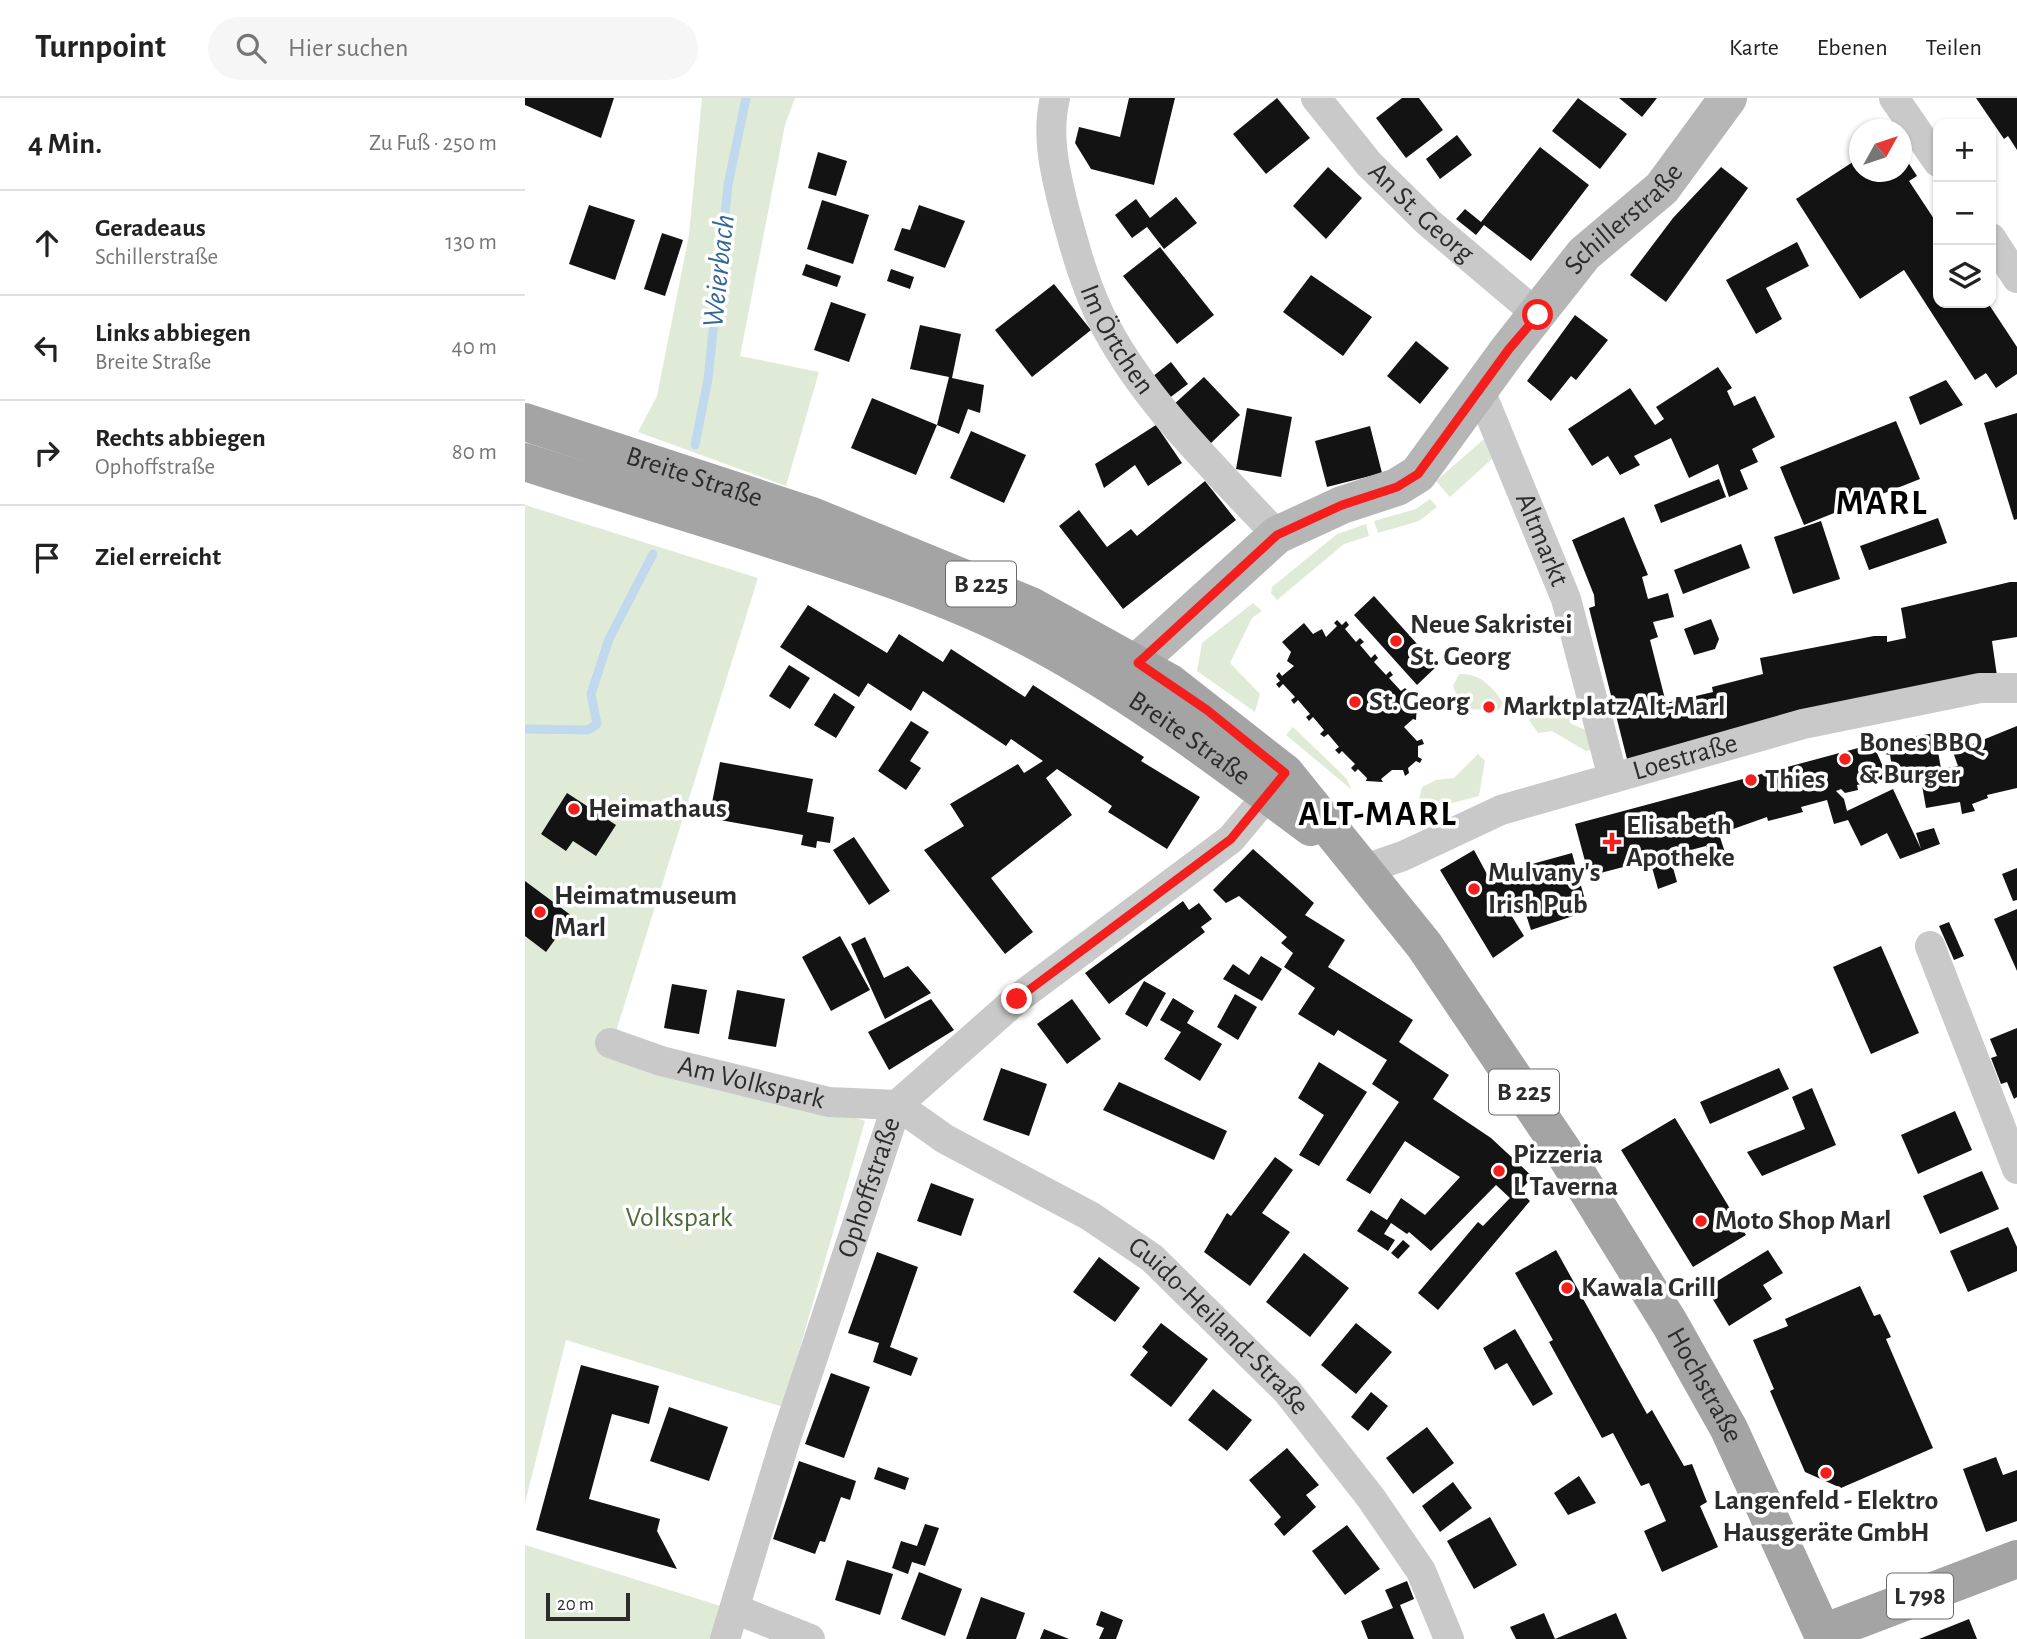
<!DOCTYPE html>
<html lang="de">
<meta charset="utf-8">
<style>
:root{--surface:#fff;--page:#f6f6f6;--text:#222;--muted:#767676;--line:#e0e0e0}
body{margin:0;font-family:"Alegreya Sans",sans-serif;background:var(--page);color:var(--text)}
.controls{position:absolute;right:21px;top:21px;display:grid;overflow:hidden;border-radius:14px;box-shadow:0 2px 5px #0004}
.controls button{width:63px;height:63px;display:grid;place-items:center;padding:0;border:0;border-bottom:2px solid var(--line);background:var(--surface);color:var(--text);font:35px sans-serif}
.compass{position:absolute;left:1324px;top:21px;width:63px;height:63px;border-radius:50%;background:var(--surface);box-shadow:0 2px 5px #0004;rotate:50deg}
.scale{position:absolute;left:21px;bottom:18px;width:84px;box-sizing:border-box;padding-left:7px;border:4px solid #2c2c2c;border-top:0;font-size:19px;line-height:24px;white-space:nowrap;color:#2c2c2c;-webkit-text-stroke:5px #fff;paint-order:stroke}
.stop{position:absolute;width:21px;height:21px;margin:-16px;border:5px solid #f41f1c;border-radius:50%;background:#fff}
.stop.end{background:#f41f1c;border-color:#fff;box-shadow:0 2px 7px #0008}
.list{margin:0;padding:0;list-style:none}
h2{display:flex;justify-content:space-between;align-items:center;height:91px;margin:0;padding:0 28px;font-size:30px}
h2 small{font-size:23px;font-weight:400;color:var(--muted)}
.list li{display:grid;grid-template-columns:46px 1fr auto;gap:21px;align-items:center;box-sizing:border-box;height:105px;padding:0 28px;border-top:2px solid var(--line)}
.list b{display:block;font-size:26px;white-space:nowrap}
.list p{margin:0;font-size:23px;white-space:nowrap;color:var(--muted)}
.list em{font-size:23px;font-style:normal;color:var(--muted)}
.icon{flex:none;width:38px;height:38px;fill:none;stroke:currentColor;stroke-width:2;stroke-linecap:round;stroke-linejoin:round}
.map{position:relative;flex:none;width:1492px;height:1541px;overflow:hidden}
header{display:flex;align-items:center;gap:42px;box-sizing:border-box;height:98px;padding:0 35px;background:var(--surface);border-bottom:2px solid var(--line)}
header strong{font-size:33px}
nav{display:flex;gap:38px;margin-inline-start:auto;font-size:24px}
.search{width:490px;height:63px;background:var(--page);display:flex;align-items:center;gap:18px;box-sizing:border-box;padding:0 24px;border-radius:38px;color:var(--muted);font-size:26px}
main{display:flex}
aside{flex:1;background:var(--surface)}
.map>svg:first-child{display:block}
.green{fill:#e0ebd7}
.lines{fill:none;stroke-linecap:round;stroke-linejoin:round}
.stream{stroke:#c1d9ee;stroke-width:9}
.building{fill:#131313}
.street{stroke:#c9c9c9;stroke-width:30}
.secondary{stroke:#b6b6b6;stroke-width:38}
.primary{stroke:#a4a4a4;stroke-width:38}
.route{stroke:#f41f1c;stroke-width:9}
.poi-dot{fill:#f41f1c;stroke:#fff;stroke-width:2.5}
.labels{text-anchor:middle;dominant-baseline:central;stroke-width:7;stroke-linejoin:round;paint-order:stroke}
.shield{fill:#fff;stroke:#6b6b6b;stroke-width:2}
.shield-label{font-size:26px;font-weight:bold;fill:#2c2c2c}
.street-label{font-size:28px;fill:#2c2c2c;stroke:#fff}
.poi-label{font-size:28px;font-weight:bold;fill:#2c2c2c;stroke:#fff;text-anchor:start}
.park-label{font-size:28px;fill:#4a6b36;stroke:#fff}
.water-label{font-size:30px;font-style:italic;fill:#346794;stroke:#fff}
.district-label{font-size:35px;font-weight:bold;letter-spacing:2px;fill:#000;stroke:#fff}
</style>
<header>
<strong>Turnpoint</strong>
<div class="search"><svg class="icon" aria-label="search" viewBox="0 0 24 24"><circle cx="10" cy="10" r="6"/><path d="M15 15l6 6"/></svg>Hier suchen</div>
<nav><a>Karte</a><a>Ebenen</a><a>Teilen</a></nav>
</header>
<main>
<aside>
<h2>4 Min.<small>Zu Fuß · 250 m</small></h2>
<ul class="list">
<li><svg class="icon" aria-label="ahead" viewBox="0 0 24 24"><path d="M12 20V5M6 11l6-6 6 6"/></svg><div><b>Geradeaus</b><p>Schillerstraße</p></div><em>130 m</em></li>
<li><svg class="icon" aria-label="left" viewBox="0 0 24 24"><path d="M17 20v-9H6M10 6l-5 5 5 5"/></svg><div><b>Links abbiegen</b><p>Breite Straße</p></div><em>40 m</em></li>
<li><svg class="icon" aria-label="right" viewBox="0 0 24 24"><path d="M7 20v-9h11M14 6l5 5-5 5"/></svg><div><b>Rechts abbiegen</b><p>Ophoffstraße</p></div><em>80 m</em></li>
<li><svg class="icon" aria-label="arrive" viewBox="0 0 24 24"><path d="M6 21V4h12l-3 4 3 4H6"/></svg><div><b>Ziel erreicht</b></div></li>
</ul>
</aside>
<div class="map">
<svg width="1492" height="1541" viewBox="0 0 1492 1541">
<rect width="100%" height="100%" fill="#fff"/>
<g class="green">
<path d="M177,0H270L260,27L215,258L294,274L261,388L113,334L132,298L164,137Z"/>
<path d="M959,341L969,359L925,399L911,383Z"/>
<path d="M905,401L912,409L894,423L853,435L849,423L891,411Z"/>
<path d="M0,407L233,480L89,940L340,1023L258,1309L41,1242L0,1405Z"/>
<path d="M841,426L844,438L819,446L752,502L746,495L747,489L812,436Z"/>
<path d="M728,505L737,513L727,520L705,565L735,596L730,614L672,573L677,545Z"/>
<path d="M934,576C955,575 967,588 978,605L974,612L937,611L928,588Z"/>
<path d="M1034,599L1047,626L1065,634L1070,651L1061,653L1027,633L1013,635L1004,622L1021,605Z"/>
<path d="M768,629L821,680L827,692L761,637Z"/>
<path d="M953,656L960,663L954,698L897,713L894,701L897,689L911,682L929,680Z"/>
<path d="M0,1447L199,1509L186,1541H0Z"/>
</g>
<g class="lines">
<g class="stream">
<path d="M170,347L183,281L203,87L221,0"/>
<path d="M0,631L63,632L72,626L66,596L84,541L128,456"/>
</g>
</g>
<g class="building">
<path d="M0,0H89L76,40L0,7Z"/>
<path d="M604,0H650L629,87L566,71L550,45L554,29L595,39Z"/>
<path d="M752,0L785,40L741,76L708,36Z"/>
<path d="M877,0H894L918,32L881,60L851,20Z"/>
<path d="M1053,0L1102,36L1075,71L1027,33Z"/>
<path d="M1094,0H1132L1117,19Z"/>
<path d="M1451,0H1492V52L1483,38L1479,41Z"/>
<path d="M932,37L947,57L915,81L901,61Z"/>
<path d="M1015,49L1064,87L1006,163L959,127L951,137L931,121L940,111L956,124Z"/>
<path d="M293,54L322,63L311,98L283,90Z"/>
<path d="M1377,55L1392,78L1384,83L1413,127V205H1463L1492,249V276L1471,290L1461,275L1450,282L1379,172L1335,201L1271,101L1334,60V74H1377Z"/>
<path d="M803,69L837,100L801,141L768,108Z"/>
<path d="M1196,69L1223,90L1141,204L1105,177L1148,120Z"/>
<path d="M651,99L672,125L639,151L622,129L607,140L590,117L611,101L625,120Z"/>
<path d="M297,102L344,117L328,166L282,151Z"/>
<path d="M64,107L110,122L90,182L44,166Z"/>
<path d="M394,107L440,123L420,170L369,152L377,130L385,132Z"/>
<path d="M137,135L158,142L140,198L119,191Z"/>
<path d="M1272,144L1284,168L1241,190L1257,221L1231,236L1201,182Z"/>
<path d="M635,149L689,217L652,246L598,178Z"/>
<path d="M281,166L316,178L312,189L277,177Z"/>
<path d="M366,171L389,179L385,191L362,183Z"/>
<path d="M786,177L847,219L818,258L758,214Z"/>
<path d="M529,186L566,232L507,279L470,232Z"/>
<path d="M306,204L341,216L324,264L289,252Z"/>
<path d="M1050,217L1083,242L1051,282L1046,278L1026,303L1002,283Z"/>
<path d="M395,227L436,236L427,280L459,287L455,315L443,311L434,336L412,327L391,377L326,350L347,300L412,327L424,279L385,271Z"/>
<path d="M891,243L924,270L895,306L862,278Z"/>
<path d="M646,264L663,286L643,301L627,279Z"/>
<path d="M1193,269L1207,290L1202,293L1209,308L1230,298L1250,339L1227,351L1233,364L1215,372L1223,391L1204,399L1193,366L1164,380L1146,340L1109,358L1115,367L1095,377L1083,358L1067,368L1043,331L1105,290L1130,327L1139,321L1131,309Z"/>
<path d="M679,279L715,317L684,347L647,308Z"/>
<path d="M1421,282L1438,307L1395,327L1384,299Z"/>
<path d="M722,310L767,319L756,379L711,371Z"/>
<path d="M1492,315V421L1489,422L1459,325Z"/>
<path d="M1371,323L1395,381L1279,427L1255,369Z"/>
<path d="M631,327L657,365L623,388L610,367L579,390L570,366Z"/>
<path d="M845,328L857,375L802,389L790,343Z"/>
<path d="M446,333L501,357L479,405L425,380Z"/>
<path d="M1194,381L1201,399L1136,425L1129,407Z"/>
<path d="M680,383L711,422L598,511L534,428L554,412L582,449L606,431L612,438Z"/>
<path d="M1099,419L1123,477L1117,479L1123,501L1143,495L1149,519L1128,524L1133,539L1125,542L1141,605L1188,594L1187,589L1238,576L1235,560L1349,538H1362V544L1381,540L1376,510L1485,484H1492V539L1467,543L1472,578L1103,665L1064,510L1070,508L1069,497L1047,442Z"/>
<path d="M1413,420L1422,445L1344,472L1335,448Z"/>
<path d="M1296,423L1315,481L1268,496L1249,439Z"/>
<path d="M1216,446L1225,470L1158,496L1149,472Z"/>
<path d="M849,498L912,568L892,587L829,517Z"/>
<path d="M283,507L362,555L374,536L418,564L426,551L500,599L508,587L619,659L616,663L675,699L642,751L583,714L587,708L532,671L521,680L547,717L466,780L508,834L480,856L399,752L439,728L425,706L493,666L499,675L518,663L486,641L481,648L398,593L386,613L343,585L334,599L255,549Z"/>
<path d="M1186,521L1194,541L1190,551L1169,557L1159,531Z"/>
<path d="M812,522L817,527L821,523L824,527L820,531L831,544L835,540L839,544L835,547L846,560L850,556L853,560L849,564L861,577L865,573L868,577L864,580L876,593L880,590L883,593L879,597L889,607L892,606L891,622L888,621L879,629L892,643L897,641L899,646L893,648V659L897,661L895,665L891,663L883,670L884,675L880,678L878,672H867L856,681L858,684L841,683L842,680L833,671L830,674L826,670L830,666L817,653L814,656L810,652L814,649L803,636L799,639L795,636L799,632L788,619L784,623L781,619L785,616L773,602L769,606L766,602L770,599L758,586L754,590L751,586L755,583L751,578L754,574L757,578L769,568L762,563L766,554L757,544L779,525L788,536L797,531L801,539L812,528L809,525Z"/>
<path d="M264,567L285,580L265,611L244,598Z"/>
<path d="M309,595L330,609L311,640L289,627Z"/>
<path d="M386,623L404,634L385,663L396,670L381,692L353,673Z"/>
<path d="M1492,628V690L1462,697L1463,700L1447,706L1450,713L1437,716L1435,704L1401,710L1395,676L1381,679L1382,683L1375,684L1374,680L1369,681L1365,657L1360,656L1359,648L1362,643L1410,635L1416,671L1433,668L1428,654Z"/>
<path d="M1348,646L1363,680L1332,687L1333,692L1320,695L1316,691L1311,693L1319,701L1322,713L1368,691L1396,751L1391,735L1409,730L1415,746L1375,761L1362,735L1336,748L1323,722L1309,726L1302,702L1276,709L1278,714L1243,723L1242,719L1194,736L1203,764L1187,770L1181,748L1162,753L1160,747L1143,752L1152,784L1133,791L1125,762L1064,778L1050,726Z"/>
<path d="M195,664L288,681L282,714L309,719L305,745L292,743L291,750L276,747L278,737L184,720Z"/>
<path d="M42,695L91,727L71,758L48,743L41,753L16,736Z"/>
<path d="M329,739L365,793L344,807L308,752Z"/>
<path d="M728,751L789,805L780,817L820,842L803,869L888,922L874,944L924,977L908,1001L966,1040L1008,1079L994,1093L1005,1103L913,1212L893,1195L953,1124L958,1128L985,1100L971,1087L906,1153L884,1134L882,1136L866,1125L859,1136L870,1142L863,1153L832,1133L846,1112L862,1122L876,1100L900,1117L935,1079L880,1043L845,1096L821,1082L874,1004L847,986L862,962L813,932L809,938L773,916L790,890L759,869L768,855L756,845L762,839L714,798L701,805L688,792Z"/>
<path d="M949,752L963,778L1047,755L1063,813L1006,832L998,807L983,812L999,838L968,860L915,772Z"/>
<path d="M1492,770V802L1488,803L1477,776Z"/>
<path d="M0,783L47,818L21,854L0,838Z"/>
<path d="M658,803L664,812L674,805L687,821L676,829L680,834L584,906L560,875Z"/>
<path d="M1492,811V873L1469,821Z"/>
<path d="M1424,824L1439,858L1429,862L1414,828Z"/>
<path d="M315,838L345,892L306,913L277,859Z"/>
<path d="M340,839L359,880L383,868L406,895L360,921L326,846Z"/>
<path d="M1356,848L1394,935L1346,956L1308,869Z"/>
<path d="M736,858L757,871L737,903L698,881L708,866L724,877Z"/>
<path d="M619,883L641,895L622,929L600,916Z"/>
<path d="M147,886L182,892L174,936L139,930Z"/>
<path d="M212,892L260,901L251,949L203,941Z"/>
<path d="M710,896L732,909L713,942L692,929Z"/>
<path d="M648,900L669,913L662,925L697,946L675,983L639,961L656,934L635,922Z"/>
<path d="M406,901L429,932L364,972L343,934Z"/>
<path d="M547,901L576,941L542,966L512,926Z"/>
<path d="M1492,930V999L1489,1001L1482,984L1476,986L1466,960L1472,958L1465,941Z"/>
<path d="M794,964L842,994L794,1068L774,1057L799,1017L773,1000Z"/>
<path d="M476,970L522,986L504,1038L458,1022Z"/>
<path d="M1254,970L1264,991L1185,1026L1175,1004Z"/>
<path d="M594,984L702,1033L689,1062L578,1012Z"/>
<path d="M1287,990L1311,1047L1237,1078L1222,1054L1280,1031L1267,999Z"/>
<path d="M1430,1013L1447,1052L1393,1076L1376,1037Z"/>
<path d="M1150,1020L1221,1137L1168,1169L1096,1052Z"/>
<path d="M750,1059L768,1072L737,1115L765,1134L725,1188L679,1154L702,1115L706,1118Z"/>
<path d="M1457,1073L1474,1111L1415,1136L1398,1098Z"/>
<path d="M406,1085L449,1101L436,1138L392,1123Z"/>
<path d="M1483,1129L1492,1149V1173L1443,1194L1425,1153Z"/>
<path d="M878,1142L885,1148L873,1161L866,1155Z"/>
<path d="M1031,1152L1122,1316L1127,1312L1159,1368L1167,1366L1182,1404L1175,1408L1193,1449L1137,1474L1119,1433L1141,1423L1124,1385L1116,1388L1088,1335L1077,1340L1024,1244L1028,1242L990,1175Z"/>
<path d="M1243,1152L1258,1175L1238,1187L1247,1201L1204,1228L1181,1190Z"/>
<path d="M352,1154L393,1169L365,1249L393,1260L386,1278L348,1264L354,1245L323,1235Z"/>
<path d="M779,1155L824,1190L785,1239L741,1204Z"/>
<path d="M574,1159L615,1190L590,1224L548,1194Z"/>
<path d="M1335,1188L1349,1218L1355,1216L1366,1239L1361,1241L1408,1350L1316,1390L1280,1374L1245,1293L1249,1291L1228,1242L1263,1228L1260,1221Z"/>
<path d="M636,1225L683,1261L646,1309L605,1277L623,1254L617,1249Z"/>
<path d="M831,1225L867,1254L831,1296L796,1267Z"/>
<path d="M990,1231L1028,1296L1008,1308L982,1265L970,1272L958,1250Z"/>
<path d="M56,1267L134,1288L124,1326L87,1316L64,1401L135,1421L132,1433L152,1471L11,1432Z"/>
<path d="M306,1275L345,1289L319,1360L280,1346Z"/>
<path d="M688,1291L727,1322L702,1353L663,1322Z"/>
<path d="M846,1294L863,1308L843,1333L826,1319Z"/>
<path d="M144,1309L203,1329L184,1383L125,1363Z"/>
<path d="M902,1329L929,1365L888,1396L861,1360Z"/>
<path d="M762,1350L794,1387L781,1397L791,1409L759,1438L749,1426L756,1419L724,1382Z"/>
<path d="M1471,1359L1478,1377L1492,1372V1423L1461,1434L1438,1371Z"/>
<path d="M274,1363L331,1383L325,1402L316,1399L300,1444L295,1443L290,1456L248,1441Z"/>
<path d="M353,1369L384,1380L380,1392L349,1381Z"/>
<path d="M1054,1378L1071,1405L1043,1417L1029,1395Z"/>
<path d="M928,1384L947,1410L915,1434L897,1408Z"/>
<path d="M965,1419L992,1467L949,1491L922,1443Z"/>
<path d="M400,1426L414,1430L400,1468L387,1464L383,1476L367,1470L376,1443L392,1448Z"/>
<path d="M822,1427L855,1471L820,1497L787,1453Z"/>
<path d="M322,1462L368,1476L355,1517L310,1502Z"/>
<path d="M394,1474L437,1491L420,1538L376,1521Z"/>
<path d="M882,1483L889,1501L875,1507L889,1541H843L836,1523L868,1510L860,1492Z"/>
<path d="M456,1499L500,1515L491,1541H441Z"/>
<path d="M576,1513L598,1522L591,1541H574L579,1530L571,1527Z"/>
<path d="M1019,1515L1030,1541H991L985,1529Z"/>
<path d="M1091,1515L1102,1541H1030Z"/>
<path d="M1444,1521L1452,1541H1394Z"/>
<path d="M519,1531L544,1541H515Z"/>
</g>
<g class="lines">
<g class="street">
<path id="s1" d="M530,0C521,37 530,74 539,110C550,151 562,195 582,231C625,310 692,372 752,437"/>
<path id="s2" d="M791,0L844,66L903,124L1013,217"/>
<path d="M1369,0L1413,64"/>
<path d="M1466,140L1492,180"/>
<path id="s3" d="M954,290L1041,501L1088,680"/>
<path id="s4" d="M840,771L878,758L976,712L1278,626L1455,590H1492"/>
<path d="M1405,848L1492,1071"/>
<path id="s5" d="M85,945L136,963L304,1004L372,1007L420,1041L565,1118L627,1160L762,1293L846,1400L896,1473L924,1541"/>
<path d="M210,1511L285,1541"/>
<path id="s6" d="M200,1541L260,1343L372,1007L492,901L706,741L756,681"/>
</g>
<path class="secondary" id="s7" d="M594,592L621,556L752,437L817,407L872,389L893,376L984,251L1059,156L1137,90L1203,0"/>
<g class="primary">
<path id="s8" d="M0,324L287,418L504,507L645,585L760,675L899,847L1038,1053L1145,1226L1204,1331L1300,1541"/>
<path id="s9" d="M0,364C99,396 199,425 298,458C365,480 432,503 495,535C600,589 692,659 786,729"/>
<path d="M1298,1535L1492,1461"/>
</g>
</g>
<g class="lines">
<path class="route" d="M492,901L706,741L760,675L682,612L613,565L752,437L817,407L872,389L893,376L984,251L1013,217"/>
</g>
<g class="poi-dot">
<circle cx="871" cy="543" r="7"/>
<circle cx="830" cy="604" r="7"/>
<circle cx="964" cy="609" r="7"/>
<circle cx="1320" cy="661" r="7"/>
<circle cx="1226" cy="682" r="7"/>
<circle cx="49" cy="711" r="7"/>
<path d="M1083.5 733.5h7v7h7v7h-7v7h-7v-7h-7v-7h7z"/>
<circle cx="949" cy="791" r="7"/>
<circle cx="15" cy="814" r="7"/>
<circle cx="974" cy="1073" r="7"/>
<circle cx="1176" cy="1123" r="7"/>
<circle cx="1042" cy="1190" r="7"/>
<circle cx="1301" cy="1375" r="7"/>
</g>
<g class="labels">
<g class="shield">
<rect x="421" y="463.5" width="70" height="45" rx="5"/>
<rect x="964" y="971.5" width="70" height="45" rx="5"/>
<rect x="1362" y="1475.5" width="66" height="45" rx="5"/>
</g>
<g class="shield-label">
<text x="456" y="486">B 225</text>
<text x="999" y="994">B 225</text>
<text x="1395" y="1498">L 798</text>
</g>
<g class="street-label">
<text stroke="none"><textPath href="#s2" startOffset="156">An St. Georg</textPath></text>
<text stroke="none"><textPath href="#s7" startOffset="705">Schillerstraße</textPath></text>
<text stroke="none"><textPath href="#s1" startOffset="254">Im Örtchen</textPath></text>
<text stroke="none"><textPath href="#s8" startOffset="178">Breite Straße</textPath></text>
<text stroke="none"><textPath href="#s3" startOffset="164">Altmarkt</textPath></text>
<text stroke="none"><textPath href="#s9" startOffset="724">Breite Straße</textPath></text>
<text stroke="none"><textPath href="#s4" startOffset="340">Loestraße</textPath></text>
<text stroke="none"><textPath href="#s5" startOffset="147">Am Volkspark</textPath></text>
<text stroke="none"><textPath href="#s6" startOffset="474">Ophoffstraße</textPath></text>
<text stroke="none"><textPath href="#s5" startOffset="688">Guido-Heiland-Straße</textPath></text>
<text stroke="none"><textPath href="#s8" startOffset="1587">Hochstraße</textPath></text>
</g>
<g class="poi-label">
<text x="885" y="527">Neue Sakristei<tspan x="885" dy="32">St. Georg</tspan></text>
<text x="844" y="604">St. Georg</text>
<text x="978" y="609">Marktplatz Alt-Marl</text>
<text x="1334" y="645">Bones BBQ<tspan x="1334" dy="32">&amp; Burger</tspan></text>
<text x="1240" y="682">Thies</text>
<text x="63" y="711">Heimathaus</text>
<text x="1101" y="728">Elisabeth<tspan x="1101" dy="32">Apotheke</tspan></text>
<text x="963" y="775">Mulvany's<tspan x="963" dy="32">Irish Pub</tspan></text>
<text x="29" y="798">Heimatmuseum<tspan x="29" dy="32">Marl</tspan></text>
<text x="988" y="1057">Pizzeria<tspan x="988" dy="32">L Taverna</tspan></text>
<text x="1190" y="1123">Moto Shop Marl</text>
<text x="1056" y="1190">Kawala Grill</text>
<text x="1301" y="1403" text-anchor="middle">Langenfeld - Elektro<tspan x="1301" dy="32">Hausgeräte GmbH</tspan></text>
</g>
<g class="park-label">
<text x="154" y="1120">Volkspark</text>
</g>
<g class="water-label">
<text transform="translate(194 173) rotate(-84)">Weierbach</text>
</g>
<g class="district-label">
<text x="1357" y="405">MARL</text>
<text x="853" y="716">ALT-MARL</text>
</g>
</g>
</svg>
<div class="controls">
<button>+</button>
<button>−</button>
<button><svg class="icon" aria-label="layers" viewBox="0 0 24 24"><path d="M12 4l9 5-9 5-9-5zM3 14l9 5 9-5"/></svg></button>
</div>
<svg class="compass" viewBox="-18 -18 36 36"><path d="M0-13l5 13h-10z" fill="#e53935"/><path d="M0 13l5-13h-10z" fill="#767676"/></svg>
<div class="scale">20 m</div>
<div class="stop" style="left:1013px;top:217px"></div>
<div class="stop end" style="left:492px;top:901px"></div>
</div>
</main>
